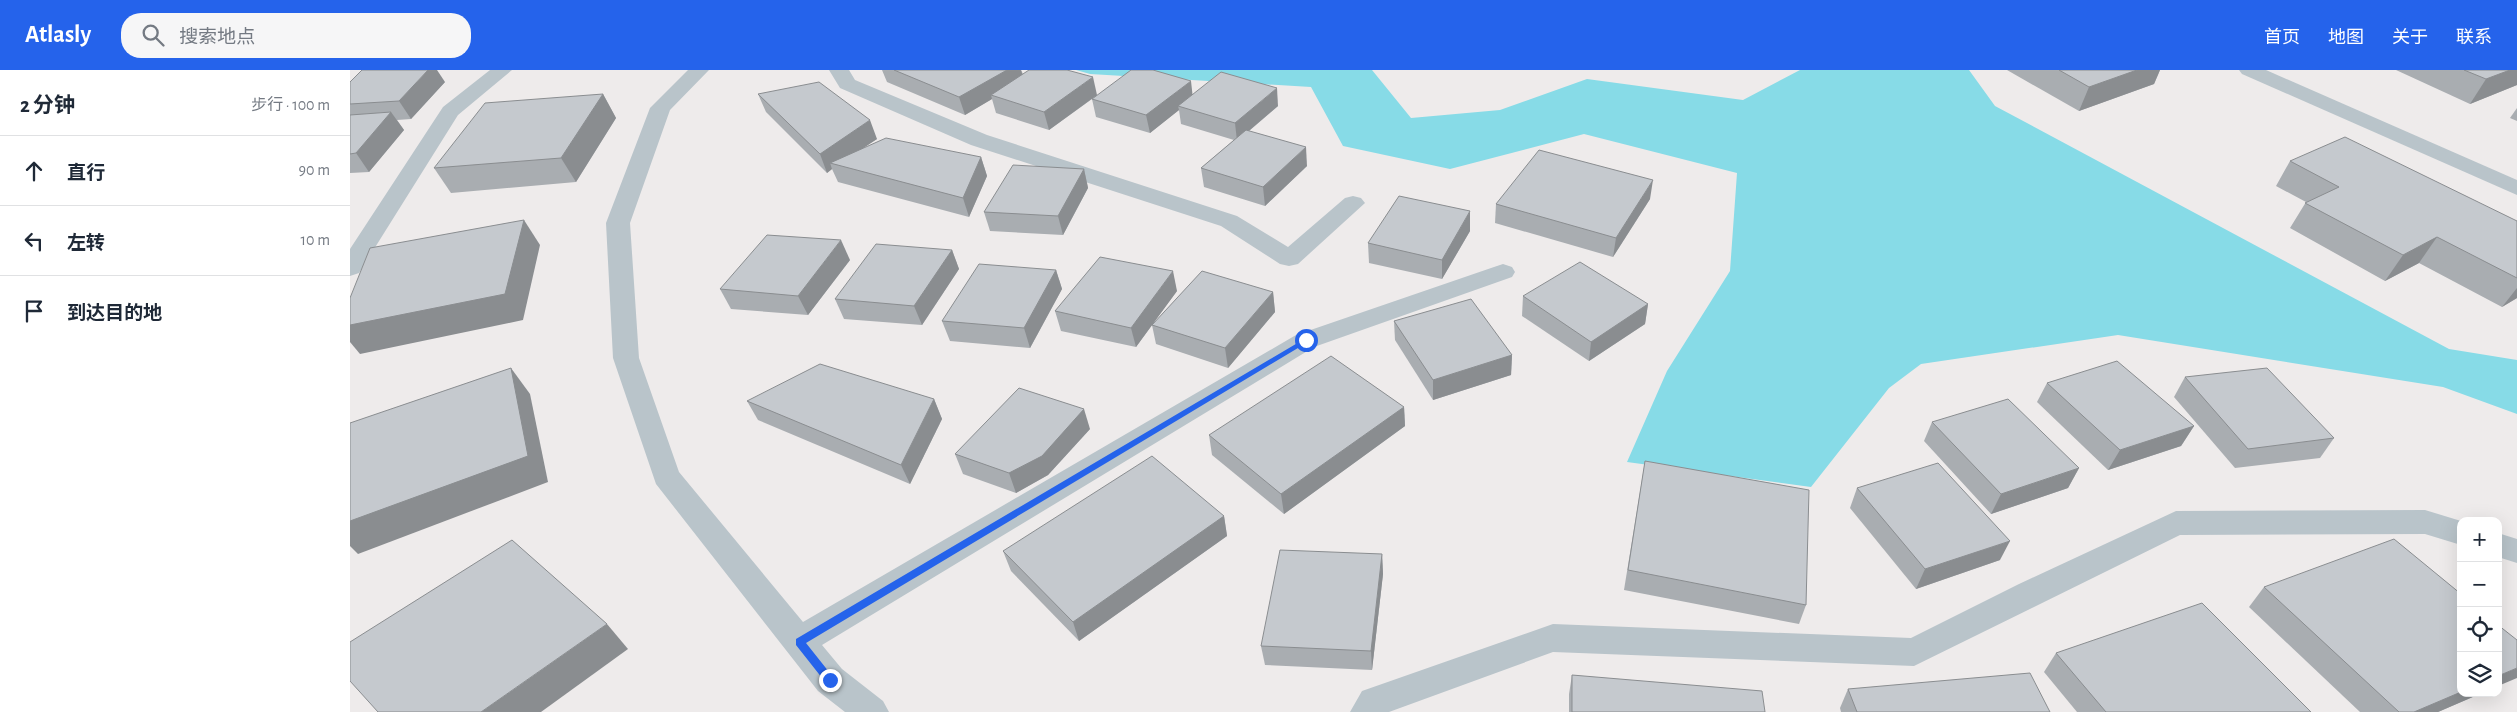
<!DOCTYPE html>
<html lang="zh">
<meta charset="utf-8">
<style>
:root{--surface:#fff;--page:#f6f6f7;--text:#1f2937;--muted:#747a83;--line:#e0e1e3;--accent:#2563eb}
body{margin:0;font-family:"Alegreya Sans","Noto Sans SC",sans-serif;background:var(--page);color:var(--text)}
.controls{position:absolute;right:15px;bottom:15px;display:grid;overflow:hidden;border-radius:10px;box-shadow:0 5px 20px #0002}
.controls button{width:45px;height:45px;display:grid;place-items:center;padding:0;border:0;border-bottom:1px solid var(--line);background:var(--surface);color:var(--text);font:25px sans-serif}
.stop{position:absolute;width:15px;height:15px;margin:-11px;border:4px solid #2563eb;border-radius:50%;background:#fff}
.stop.end{background:#2563eb;border-color:#fff;box-shadow:0 1px 5px #0008}
.list{margin:0;padding:0;list-style:none}
h2{display:flex;justify-content:space-between;align-items:center;height:65px;margin:0;padding:0 20px;font-size:21px}
h2 small{font-size:16px;font-weight:400;color:var(--muted)}
.list li{display:grid;grid-template-columns:32px 1fr auto;gap:15px;align-items:center;box-sizing:border-box;height:70px;padding:0 20px;border-top:1px solid var(--line)}
.list b{display:block;font-size:19px;white-space:nowrap}
.list em{font-size:16px;font-style:normal;color:var(--muted)}
.icon{flex:none;width:28px;height:28px;fill:none;stroke:currentColor;stroke-width:2;stroke-linecap:round;stroke-linejoin:round}
.map{position:relative;flex:none;width:2167px;height:642px;overflow:hidden}
header{display:flex;align-items:center;gap:30px;box-sizing:border-box;height:70px;padding:0 25px;background:var(--accent);color:#fff}
header strong{font-size:24px}
nav{display:flex;gap:28px;margin-inline-start:auto;font-size:18px}
.search{width:350px;height:45px;background:var(--page);display:flex;align-items:center;gap:12px;box-sizing:border-box;padding:0 18px;border-radius:20px;color:var(--muted);font-size:19px}
main{display:flex}
aside{flex:1;background:var(--surface)}
.map>svg:first-child{display:block}
.water{fill:#87dbe7}
.lines{fill:none;stroke-linecap:round;stroke-linejoin:round}
.minor{fill:#b9c4ca;fill-rule:evenodd}
.wall{fill:#a9adb1}
.shaded-wall{fill:#8a8d90}
.building{fill:#c5c9ce;stroke:#8a8d90}
.route{fill:#2563eb}
</style>
<header>
<strong>Atlasly</strong>
<div class="search"><svg class="icon" aria-label="search" viewBox="0 0 24 24"><circle cx="10" cy="10" r="6"/><path d="M15 15l6 6"/></svg>搜索地点</div>
<nav><a>首页</a><a>地图</a><a>关于</a><a>联系</a></nav>
</header>
<main>
<aside>
<h2>2 分钟<small>步行 · 100 m</small></h2>
<ul class="list">
<li><svg class="icon" aria-label="ahead" viewBox="0 0 24 24"><path d="M12 20V5M6 11l6-6 6 6"/></svg><div><b>直行</b></div><em>90 m</em></li>
<li><svg class="icon" aria-label="left" viewBox="0 0 24 24"><path d="M17 20v-9H6M10 6l-5 5 5 5"/></svg><div><b>左转</b></div><em>10 m</em></li>
<li><svg class="icon" aria-label="arrive" viewBox="0 0 24 24"><path d="M6 21V4h12l-3 4 3 4H6"/></svg><div><b>到达目的地</b></div></li>
</ul>
</aside>
<div class="map">
<svg width="2167" height="642" viewBox="0 0 2167 642">
<rect width="100%" height="100%" fill="#eeebeb"/>
<path class="water" d="M726,0H1022L1061,48L1150,40L1237,9L1393,30L1450,0H1619L1645,36L2099,279L2167,290V344L2093,317L1768,265L1571,294L1539,318L1461,417L1277,392L1317,301L1380,201L1387,103L1234,64L1100,99L993,76L961,17L740,4Z"/>
<g class="lines">
<g class="minor">
<path d="M140,0H162L108,45L9,203L0,206V179L93,37Z"/>
<path d="M338,0H359L320,40L280,153L289,288L329,402L453,552L946,265L1144,197L1153,194L1162,197L1165,202L1162,207L964,277L472,575L492,599L533,631L539,642H495L468,621L306,414L263,288L256,153L300,38Z"/>
<path d="M479,0H499L505,10L637,65L887,146L938,177L995,128L1003,126L1011,128L1015,133L948,194L939,196L930,194L871,156L621,75L490,18Z"/>
<path d="M1889,0H1916L2167,110V125L1892,4Z"/>
<path d="M2075,440L2111,451V475L2075,464L1830,465L1564,596L1203,582L1039,642H1000L1012,621L1203,554L1561,568L1669,514L1826,441Z"/>
<path d="M2148,463L2167,469V493L2148,487Z"/>
</g>
</g>
<g class="wall">
<path d="M532,0H671L673,4L746,25L843,24L928,36L899,61L957,96L915,136L854,117L851,98L884,70L831,54L829,40L800,63L746,47L742,29L699,60L646,43L642,29L615,45L537,12Z"/>
<path d="M1657,0H1810L1804,14L1729,41Z"/>
<path d="M2046,0H2167V15L2120,34Z"/>
<path d="M0,12H95L61,49L47,50L54,60L19,102L0,103Z"/>
<path d="M253,24L266,48L226,112L101,123L84,98Z"/>
<path d="M408,24L527,69L511,79L631,87L637,106L619,147L488,112L482,99L477,103L416,42Z"/>
<path d="M2167,38V51L2160,48Z"/>
<path d="M1940,91L2167,151V228L2152,237L2069,193L2035,211L1940,158L1956,132L1926,116Z"/>
<path d="M734,99L738,118L713,165L640,161L634,142Z"/>
<path d="M1300,129L1263,187L1145,153L1146,134Z"/>
<path d="M1120,161L1092,209L1019,193L1018,173Z"/>
<path d="M602,180L609,199L572,255L494,249L485,229Z"/>
<path d="M500,190L458,245L381,239L370,219Z"/>
<path d="M706,200L712,219L680,278L600,271L592,251Z"/>
<path d="M827,221L804,252L923,222L925,242L878,298L806,274L802,255L786,277L711,261L705,241Z"/>
<path d="M1173,226L1298,234L1295,254L1239,291L1172,246Z"/>
<path d="M1044,251L1162,285L1161,305L1083,330L1045,270Z"/>
<path d="M1835,307L1984,368L1970,388L1885,398L1824,327Z"/>
<path d="M1697,313L1844,356L1831,376L1758,400L1687,332Z"/>
<path d="M584,329L592,349L560,414L408,350L397,331Z"/>
<path d="M1054,337L1055,356L934,444L862,385L859,365Z"/>
<path d="M1582,352L1729,398L1718,418L1641,444L1574,371Z"/>
<path d="M740,359L698,405L666,423L613,404L605,384Z"/>
<path d="M1295,391L1456,535L1449,554L1274,520Z"/>
<path d="M1507,418L1650,490L1566,519L1500,438Z"/>
<path d="M874,446L877,466L729,571L661,501L653,481Z"/>
<path d="M1032,484L1033,504L1022,600L915,595L911,576Z"/>
<path d="M1914,517L2132,623L2088,642H2010L1899,537Z"/>
<path d="M1706,583L1961,642H1727L1694,602Z"/>
<path d="M1222,605L1415,642H1219V624Z"/>
<path d="M1498,619L1700,642H1491L1490,638Z"/>
</g>
<g class="shaded-wall">
<path d="M78,0H87L95,12L61,49L49,31Z"/>
<path d="M657,0H671L674,11L641,25L642,29L615,45L609,27Z"/>
<path d="M1787,0H1810L1804,14L1729,41L1739,17Z"/>
<path d="M2160,0H2167V15L2120,34L2136,9Z"/>
<path d="M743,7L747,25L699,60L694,42Z"/>
<path d="M841,11L843,29L828,36L829,40L800,63L796,45Z"/>
<path d="M927,18L928,36L887,71L885,53Z"/>
<path d="M253,24L266,48L226,112L211,88Z"/>
<path d="M41,42L54,60L19,102L6,83Z"/>
<path d="M520,50L527,69L488,95L480,93L482,99L477,103L470,84Z"/>
<path d="M956,77L957,96L915,136L913,117Z"/>
<path d="M631,87L637,106L619,147L613,128Z"/>
<path d="M734,99L738,118L713,165L708,146Z"/>
<path d="M1303,110L1300,129L1263,187L1266,168Z"/>
<path d="M1120,141V161L1092,209V190Z"/>
<path d="M174,150L190,175L173,250L10,284L0,272V255Z"/>
<path d="M2087,167L2069,193L2035,211L2053,185Z"/>
<path d="M491,170L500,190L458,245L448,226Z"/>
<path d="M602,180L609,199L572,255L564,236Z"/>
<path d="M706,200L712,219L680,278L674,258Z"/>
<path d="M823,201L827,221L786,277L781,258Z"/>
<path d="M2167,218V228L2152,237Z"/>
<path d="M923,222L925,242L878,298L875,278Z"/>
<path d="M1298,234L1295,254L1239,291L1241,272Z"/>
<path d="M1162,285L1161,305L1083,330V310Z"/>
<path d="M161,298L180,324L198,412L8,484L0,476V451Z"/>
<path d="M584,329L592,349L560,414L551,395Z"/>
<path d="M1054,337L1055,356L934,444L931,424Z"/>
<path d="M734,339L740,359L698,405L666,423L659,403Z"/>
<path d="M1844,356L1831,376L1758,400L1770,380Z"/>
<path d="M1729,398L1718,418L1641,444L1651,424Z"/>
<path d="M874,446L877,466L729,571L723,552Z"/>
<path d="M1660,471L1650,490L1566,519L1575,499Z"/>
<path d="M1032,484L1033,504L1022,600L1021,581Z"/>
<path d="M257,554L278,579L191,642H131Z"/>
<path d="M2167,598V608L2148,616V606Z"/>
<path d="M2111,622V623H2132L2088,642H2064Z"/>
</g>
<g class="building">
<path d="M12,0H78L49,31L0,34V12Z"/>
<path d="M544,0H657L609,27Z"/>
<path d="M679,0H717L743,7L694,42L641,25Z"/>
<path d="M781,0H803L841,11L796,45L742,29Z"/>
<path d="M1709,0H1787L1739,17Z"/>
<path d="M2114,0H2160L2136,9Z"/>
<path d="M871,2L927,18L885,53L828,36Z"/>
<path d="M469,12L520,50L470,84L408,24Z"/>
<path d="M253,24L211,88L84,98L135,33Z"/>
<path d="M41,42L6,83L0,84V45Z"/>
<path d="M896,60L956,77L913,117L851,98Z"/>
<path d="M1995,67L2167,151V208L2087,167L2053,185L1955,133L1989,117L1940,91Z"/>
<path d="M536,68L631,87L613,128L480,93Z"/>
<path d="M1189,80L1303,110L1266,168L1146,134Z"/>
<path d="M663,95L734,99L708,146L634,142Z"/>
<path d="M1049,126L1120,141L1092,190L1018,173Z"/>
<path d="M174,150L155,224L0,255V228L20,178Z"/>
<path d="M417,165L491,170L448,226L370,219Z"/>
<path d="M526,174L602,180L564,236L485,229Z"/>
<path d="M750,187L823,201L781,258L705,241Z"/>
<path d="M1230,192L1298,234L1241,272L1173,226Z"/>
<path d="M629,194L706,200L674,258L592,251Z"/>
<path d="M852,201L923,222L875,278L802,255Z"/>
<path d="M1121,229L1162,285L1083,310L1044,251Z"/>
<path d="M981,286L1054,337L931,424L859,365Z"/>
<path d="M1767,291L1844,356L1770,380L1697,313Z"/>
<path d="M470,294L584,329L551,395L397,331Z"/>
<path d="M161,298L178,386L0,451V353Z"/>
<path d="M1917,298L1984,368L1898,379L1835,307Z"/>
<path d="M669,318L734,339L692,386L659,403L605,384Z"/>
<path d="M1658,329L1729,398L1651,424L1582,352Z"/>
<path d="M802,386L874,446L723,552L653,481Z"/>
<path d="M1295,391L1459,420L1456,535L1278,500Z"/>
<path d="M1588,393L1660,471L1575,499L1507,418Z"/>
<path d="M2044,469L2111,524V622L2064,642H2049L1914,517Z"/>
<path d="M162,470L257,554L131,642H28L0,611V572Z"/>
<path d="M930,480L1032,484L1021,581L911,576Z"/>
<path d="M1852,533L1961,642H1756L1706,583Z"/>
<path d="M2148,555L2167,570V598L2148,606Z"/>
<path d="M1680,603L1700,642H1507L1498,619Z"/>
<path d="M1222,605L1412,621L1415,642H1222Z"/>
</g>
<path class="route" d="M956,268L959,270L958,272L456,573L483,607V613H476L446,575V569Z"/>
</svg>
<div class="controls">
<button>+</button>
<button>−</button>
<button><svg class="icon" aria-label="locate" viewBox="0 0 24 24"><circle cx="12" cy="12" r="6"/><path d="M12 2v4M12 18v4M2 12h4M18 12h4"/></svg></button>
<button><svg class="icon" aria-label="layers" viewBox="0 0 24 24"><path d="M12 4l9 5-9 5-9-5zM3 14l9 5 9-5"/></svg></button>
</div>
<div class="stop" style="left:956px;top:270px"></div>
<div class="stop end" style="left:480px;top:610px"></div>
</div>
</main>
